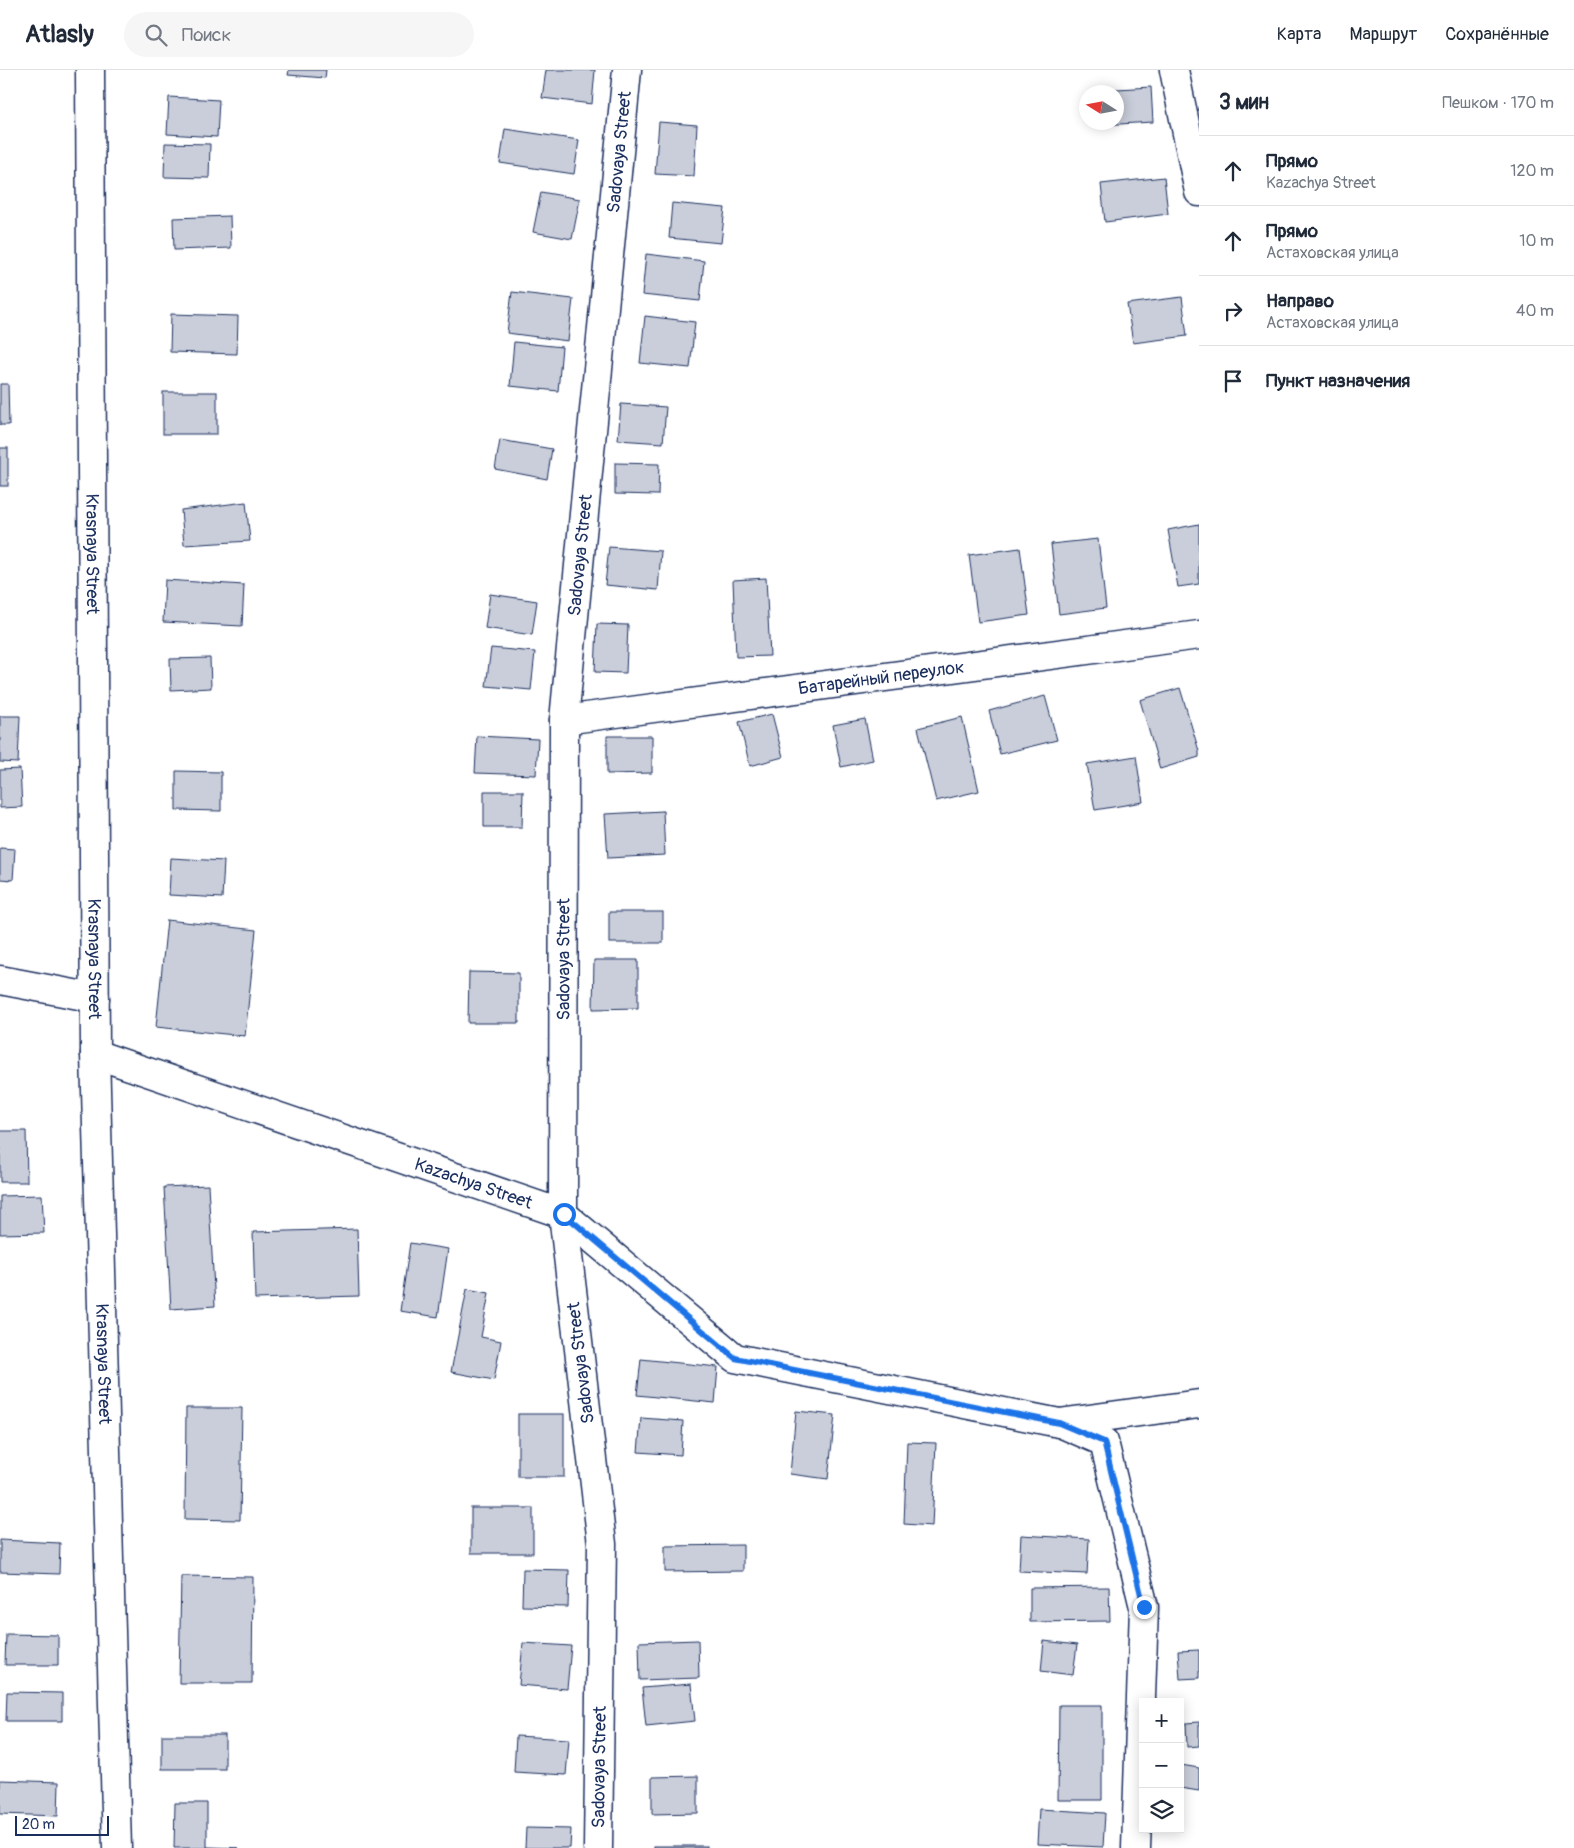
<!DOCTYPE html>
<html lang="ru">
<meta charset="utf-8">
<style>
:root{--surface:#fff;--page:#f6f6f7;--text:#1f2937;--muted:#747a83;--line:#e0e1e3}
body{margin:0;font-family:Pangolin,sans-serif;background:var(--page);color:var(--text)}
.controls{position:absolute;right:15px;bottom:15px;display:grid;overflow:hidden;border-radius:0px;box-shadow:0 2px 12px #0003}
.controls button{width:45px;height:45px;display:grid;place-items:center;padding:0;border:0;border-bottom:1px solid var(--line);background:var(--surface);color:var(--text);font:25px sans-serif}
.compass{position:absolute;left:1079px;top:15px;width:45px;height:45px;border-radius:50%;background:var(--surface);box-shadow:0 2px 12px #0003;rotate:281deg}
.scale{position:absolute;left:15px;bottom:12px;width:94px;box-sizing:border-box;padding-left:5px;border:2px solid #1b2f5e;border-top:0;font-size:14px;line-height:18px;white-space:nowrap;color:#1b2f5e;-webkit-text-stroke:4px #fff;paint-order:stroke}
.stop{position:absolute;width:15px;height:15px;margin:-11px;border:4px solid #1a73e8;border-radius:50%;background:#fff}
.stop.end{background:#1a73e8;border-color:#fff;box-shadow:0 1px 5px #0008}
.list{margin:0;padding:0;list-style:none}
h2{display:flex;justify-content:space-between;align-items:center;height:65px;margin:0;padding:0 20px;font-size:21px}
h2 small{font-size:16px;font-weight:400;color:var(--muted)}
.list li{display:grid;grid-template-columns:32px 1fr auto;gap:15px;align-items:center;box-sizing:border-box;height:70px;padding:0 20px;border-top:1px solid var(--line)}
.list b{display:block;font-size:19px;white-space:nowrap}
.list p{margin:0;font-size:16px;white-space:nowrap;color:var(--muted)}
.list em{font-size:16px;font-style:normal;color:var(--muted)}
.icon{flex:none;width:28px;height:28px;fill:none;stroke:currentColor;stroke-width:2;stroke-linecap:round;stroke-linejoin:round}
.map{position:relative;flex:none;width:1199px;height:1778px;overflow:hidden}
header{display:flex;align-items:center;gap:30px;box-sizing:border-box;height:70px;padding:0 25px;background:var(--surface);border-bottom:1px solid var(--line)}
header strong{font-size:24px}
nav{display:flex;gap:28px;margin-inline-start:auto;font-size:18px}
.search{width:350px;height:45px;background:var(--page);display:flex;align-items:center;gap:12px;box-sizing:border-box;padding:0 18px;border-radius:28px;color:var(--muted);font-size:19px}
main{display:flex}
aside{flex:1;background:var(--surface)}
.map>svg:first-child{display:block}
.building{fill:#caceda;stroke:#1b2f5e}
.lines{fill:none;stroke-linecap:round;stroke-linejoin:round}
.street-casing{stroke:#1b2f5e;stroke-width:31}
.secondary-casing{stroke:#1b2f5e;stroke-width:31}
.street{stroke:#fff;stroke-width:28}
.secondary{stroke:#fff;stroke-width:28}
.route{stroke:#1a73e8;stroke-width:6}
.labels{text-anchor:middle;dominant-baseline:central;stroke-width:4.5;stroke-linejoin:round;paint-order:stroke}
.street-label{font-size:18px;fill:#1b2f5e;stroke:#fff}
</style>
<header>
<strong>Atlasly</strong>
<div class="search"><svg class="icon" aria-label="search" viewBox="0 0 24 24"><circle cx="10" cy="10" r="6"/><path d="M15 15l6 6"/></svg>Поиск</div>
<nav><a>Карта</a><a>Маршрут</a><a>Сохранённые</a></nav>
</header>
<main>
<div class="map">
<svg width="1199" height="1778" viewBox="0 0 1199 1778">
<rect width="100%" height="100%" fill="#fff"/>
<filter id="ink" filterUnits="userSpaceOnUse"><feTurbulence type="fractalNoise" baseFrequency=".02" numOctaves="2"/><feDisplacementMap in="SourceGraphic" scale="10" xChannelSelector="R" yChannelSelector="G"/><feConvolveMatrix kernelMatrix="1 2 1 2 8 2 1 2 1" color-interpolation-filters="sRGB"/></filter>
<g filter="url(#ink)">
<g class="building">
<path d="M289,0H326L325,8L288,5Z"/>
<path d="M546,0H595L592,34L542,28Z"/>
<path d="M1151,17L1153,52L1102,55V52H1116V22H1101L1100,20Z"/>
<path d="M169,27L219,30L217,67L167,64Z"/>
<path d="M659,52L697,55L694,106L655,104Z"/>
<path d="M505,59L579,70L574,104L500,93Z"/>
<path d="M165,73L210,74L209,108L164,107Z"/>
<path d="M1164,107L1168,144L1105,152L1101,114Z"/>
<path d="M541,122L580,129L572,169L533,162Z"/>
<path d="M672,133L725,138L721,173L669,168Z"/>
<path d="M230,146L231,178L174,180L173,148Z"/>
<path d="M646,184L704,191L700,231L642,225Z"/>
<path d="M512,222L573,229L568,271L507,263Z"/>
<path d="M1182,227L1187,266L1133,273L1127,234Z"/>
<path d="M171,244L238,246L237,284L170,282Z"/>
<path d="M645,246L695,252L690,298L640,293Z"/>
<path d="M514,272L562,277L558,321L510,316Z"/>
<path d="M0,314H8L9,355H0Z"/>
<rect x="163" y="322" width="54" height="42"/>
<path d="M621,334L666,337L663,373L618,370Z"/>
<path d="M500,370L552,379L547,409L495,399Z"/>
<rect x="0" y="378" width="8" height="38"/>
<path d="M615,393L659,394L658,425L615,424Z"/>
<path d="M246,432L250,471L184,475L181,440Z"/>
<path d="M1199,454V514L1178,517L1168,460Z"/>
<path d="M1098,469L1106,538L1059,544L1051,474Z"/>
<path d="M609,477L661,481L658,520L605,515Z"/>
<path d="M1020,478L1029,545L978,552L969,485Z"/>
<path d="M766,508L770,586L736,587L733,510Z"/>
<path d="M165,510L244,515L242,556L163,552Z"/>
<path d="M490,524L537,531L532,565L485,558Z"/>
<path d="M597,554L628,555L626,603L595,602Z"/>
<path d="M491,578L535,582L531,620L486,616Z"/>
<path d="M210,588L211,618L171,620L170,589Z"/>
<path d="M1180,618L1199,681V687L1160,699L1140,630Z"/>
<path d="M1045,626L1057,670L1000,684L989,641Z"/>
<path d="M772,644L783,687L750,696L739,652Z"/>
<path d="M0,646H20L18,693L0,692Z"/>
<path d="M962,647L979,721L936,731L918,658Z"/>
<path d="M865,649L873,690L841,697L833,655Z"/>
<path d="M477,666L538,669L536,705L475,703Z"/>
<path d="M607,666H652V703L607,704Z"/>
<path d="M1136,686L1143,732L1095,740L1087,694Z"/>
<path d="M20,699L22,737L0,738V700Z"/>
<path d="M176,701L221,702V741L176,740Z"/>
<path d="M484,721H523L522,757H484Z"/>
<path d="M663,741L665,785L608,788L605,744Z"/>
<path d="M0,778L15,779L13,810L0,809Z"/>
<path d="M171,788L224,791L222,828L169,825Z"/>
<rect x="609" y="842" width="54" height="31"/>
<path d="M167,850L256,860L245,966L156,957Z"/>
<path d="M594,890H638V938L593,939Z"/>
<path d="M469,902L519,903V953H468Z"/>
<path d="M0,1061H26L27,1112H0Z"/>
<path d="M208,1115L215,1236L171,1239L164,1117Z"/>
<path d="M42,1125L44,1163L0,1164V1126Z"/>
<path d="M357,1159L359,1226L255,1229L253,1162Z"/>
<path d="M410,1173L448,1179L438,1247L400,1241Z"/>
<path d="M467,1219L489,1223L481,1267L501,1271L494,1310L451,1302Z"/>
<path d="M641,1289L718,1297L715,1333L637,1325Z"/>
<path d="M186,1338H242L240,1450L185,1449Z"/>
<path d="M796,1341L835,1345L828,1409L790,1404Z"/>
<rect x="518" y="1344" width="46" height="63"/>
<path d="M641,1348L683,1351L681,1385L638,1382Z"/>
<path d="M907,1372L936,1373L932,1456L904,1454Z"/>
<rect x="471" y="1438" width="62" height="45"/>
<path d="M1021,1465L1089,1469L1087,1504L1019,1501Z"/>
<path d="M0,1470L60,1473L59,1504L0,1502Z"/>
<path d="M743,1475V1501L665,1502V1476Z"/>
<path d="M523,1499L569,1500L568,1537L522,1536Z"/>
<path d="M181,1506L253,1507L252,1613H179Z"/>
<path d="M1109,1517L1110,1551L1030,1552V1518Z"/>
<path d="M6,1564L58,1565V1595H5Z"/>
<path d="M698,1570L699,1608L640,1610L639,1572Z"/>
<path d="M1044,1571L1077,1575L1073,1605L1041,1601Z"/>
<path d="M523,1573L571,1576L567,1619L519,1615Z"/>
<path d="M1199,1580V1608L1180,1609L1178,1581Z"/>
<path d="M691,1614L695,1651L646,1656L642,1618Z"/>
<path d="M7,1622L62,1623V1651H6Z"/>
<path d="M1059,1635H1102V1730H1058Z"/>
<path d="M1199,1652V1676L1187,1677L1186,1653Z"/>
<rect x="162" y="1665" width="63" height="34"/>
<path d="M516,1666L569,1669L566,1705L514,1702Z"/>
<path d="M1181,1695L1199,1698V1721L1180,1718Z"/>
<path d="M698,1706V1743L652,1744V1707Z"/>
<path d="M0,1710L59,1712L58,1746L0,1744Z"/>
<path d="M175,1733H207V1777L239,1778H174Z"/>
<path d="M1039,1739L1105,1743L1103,1777L1037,1774Z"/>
<path d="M526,1758L571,1759L570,1778H525Z"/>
<rect x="654" y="1776" width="53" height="2"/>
</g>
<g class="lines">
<defs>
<g id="street">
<path d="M1174,0L1199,122"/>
<path id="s1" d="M564,650L1199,565"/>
<path d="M0,910L95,928"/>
<path id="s2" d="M95,984L563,1144L735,1288L1059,1353L1199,1334"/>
<path d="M1060,1353L1104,1372L1144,1537L1136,1778"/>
<path id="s3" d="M598,1778L602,1474L563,1144L564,650L627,0"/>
</g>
<g id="secondary">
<path id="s4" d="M90,0L95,984L117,1778"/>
</g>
</defs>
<use href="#street" class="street-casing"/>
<use href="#secondary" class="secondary-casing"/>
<use href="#street" class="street"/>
<use href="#secondary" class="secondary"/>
</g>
</g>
<g class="lines" filter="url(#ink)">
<path class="route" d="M564,1144L735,1288L1059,1353L1104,1372L1144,1537"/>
</g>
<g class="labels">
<g class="street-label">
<text stroke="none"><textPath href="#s3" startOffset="1701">Sadovaya Street</textPath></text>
<text stroke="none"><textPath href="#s4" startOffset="484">Krasnaya Street</textPath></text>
<text stroke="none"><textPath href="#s3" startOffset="1296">Sadovaya Street</textPath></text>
<text stroke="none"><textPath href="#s1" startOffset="320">Батарейный переулок</textPath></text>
<text stroke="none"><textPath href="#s4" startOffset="889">Krasnaya Street</textPath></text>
<text stroke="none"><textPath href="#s3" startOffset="891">Sadovaya Street</textPath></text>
<text stroke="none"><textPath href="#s2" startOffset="400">Kazachya Street</textPath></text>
<text transform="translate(581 1293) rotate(-97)">Sadovaya Street</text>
<text stroke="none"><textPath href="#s4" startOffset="1294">Krasnaya Street</textPath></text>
<text stroke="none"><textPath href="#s3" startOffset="81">Sadovaya Street</textPath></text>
</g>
</g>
</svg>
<div class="controls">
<button>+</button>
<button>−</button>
<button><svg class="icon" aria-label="layers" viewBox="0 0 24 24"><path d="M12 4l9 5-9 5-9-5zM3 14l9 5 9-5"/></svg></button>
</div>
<svg class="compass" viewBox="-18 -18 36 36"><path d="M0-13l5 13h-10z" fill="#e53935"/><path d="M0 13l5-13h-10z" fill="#747a83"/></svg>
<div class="scale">20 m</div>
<div class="stop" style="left:564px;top:1144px"></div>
<div class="stop end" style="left:1144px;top:1537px"></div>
</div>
<aside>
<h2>3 мин<small>Пешком · 170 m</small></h2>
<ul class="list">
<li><svg class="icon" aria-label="ahead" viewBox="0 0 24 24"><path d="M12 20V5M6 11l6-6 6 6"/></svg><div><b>Прямо</b><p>Kazachya Street</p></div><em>120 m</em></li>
<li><svg class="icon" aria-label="ahead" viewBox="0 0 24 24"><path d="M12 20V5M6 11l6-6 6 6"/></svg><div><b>Прямо</b><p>Астаховская улица</p></div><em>10 m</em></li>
<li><svg class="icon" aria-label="right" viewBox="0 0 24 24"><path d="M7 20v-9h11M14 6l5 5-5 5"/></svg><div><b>Направо</b><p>Астаховская улица</p></div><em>40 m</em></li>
<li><svg class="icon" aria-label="arrive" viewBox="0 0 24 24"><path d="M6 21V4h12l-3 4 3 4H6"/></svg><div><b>Пункт назначения</b></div></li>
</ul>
</aside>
</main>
